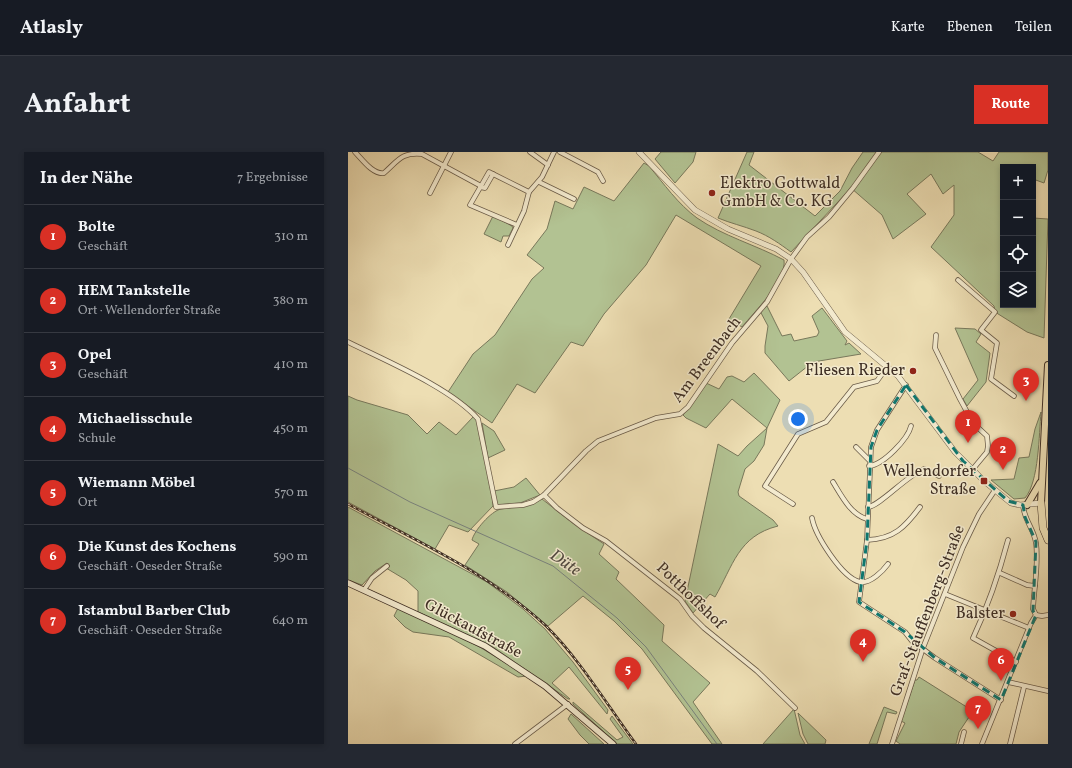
<!DOCTYPE html>
<html lang="de">
<meta charset="utf-8">
<style>
:root{--surface:#171b24;--page:#242831;--text:#f1f3f6;--muted:#9ea1a6;--line:#363941;--accent:#d93025}
body{margin:0;font-family:Vollkorn,serif;background:var(--page);color:var(--text)}
.controls{position:absolute;right:12px;top:12px;display:grid;overflow:hidden;border-radius:0px;box-shadow:0 2px 6px #0003}
.controls button{width:36px;height:36px;display:grid;place-items:center;padding:0;border:0;border-bottom:1px solid var(--line);background:var(--surface);color:var(--text);font:20px sans-serif}
.you{position:absolute;left:450px;top:267px;width:14px;height:14px;margin:-10px;border:3px solid #fff;border-radius:50%;background:#1a73e8;box-shadow:0 0 0 6px #1a73e833}
.badge{display:grid;place-items:center;width:26px;height:26px;border-radius:50%;background:var(--accent);color:#fff;font-size:13px;font-weight:700}
.pin{position:absolute;translate:-50% -33px;filter:drop-shadow(0 1px 2px #0008)}
.pin::after{content:'';position:absolute;top:21px;width:14px;height:12px;background:inherit;clip-path:polygon(0 0,100% 0,50% 100%)}
.list{margin:0;padding:0;list-style:none}
h2{display:flex;justify-content:space-between;align-items:center;height:52px;margin:0;padding:0 16px;font-size:17px}
h2 small{font-size:13px;font-weight:400;color:var(--muted)}
.list li{display:grid;grid-template-columns:26px 1fr auto;gap:12px;align-items:center;box-sizing:border-box;height:64px;padding:0 16px;border-top:1px solid var(--line)}
.list b{display:block;font-size:15px;white-space:nowrap}
.list p{margin:0;font-size:13px;white-space:nowrap;color:var(--muted)}
.list em{font-size:13px;font-style:normal;color:var(--muted)}
.icon{flex:none;width:22px;height:22px;fill:none;stroke:currentColor;stroke-width:2;stroke-linecap:round;stroke-linejoin:round}
.map{position:relative;flex:none;width:700px;height:592px;overflow:hidden;border-radius:0px}
header{display:flex;align-items:center;gap:24px;box-sizing:border-box;height:56px;padding:0 20px;background:var(--surface);border-bottom:1px solid var(--line)}
header strong{font-size:19px}
nav{display:flex;gap:22px;margin-inline-start:auto;font-size:14px}
.intro{display:flex;align-items:center;justify-content:space-between;box-sizing:border-box;height:96px;padding:0 24px}
h1{margin:0;font-size:28px}
.button{padding:10px 18px;border-radius:0px;background:var(--accent);color:#fff;font-size:14px;font-weight:700}
main{display:flex;gap:24px;padding:0 24px}
aside{flex:1;background:var(--surface);border-radius:0px;box-shadow:0 2px 6px #0003}
.map>svg:first-child{display:block}
.green{fill:#b2c292;stroke:#78785b}
.lines{fill:none;stroke-linecap:round;stroke-linejoin:round}
.stream{stroke:#79827d;stroke-width:1}
.minor-casing{stroke:#6a5b48;stroke-width:5.5}
.tertiary-casing{stroke:#6a5b48;stroke-width:6}
.secondary-casing{stroke:#3f2f24;stroke-width:7}
.primary-casing{stroke:#3f2f24;stroke-width:8}
.trunk-casing{stroke:#3f2f24;stroke-width:8}
.minor{stroke:#f3eace;stroke-width:4}
.tertiary{stroke:#f3eace;stroke-width:5}
.secondary{stroke:#f3eace;stroke-width:5.5}
.primary{stroke:#eddeb3;stroke-width:6}
.trunk{stroke:#eddeb3;stroke-width:7}
.rail-casing{stroke:#3f2f24;stroke-width:2.5}
.rail{stroke:#f3eace;stroke-width:1;stroke-dasharray:3;stroke-linecap:butt}
.marked{fill:none;stroke:#0f766e;stroke-width:3;stroke-dasharray:8 5;stroke-linejoin:round}
.poi-dot{fill:#8f2418;stroke:#f3eace;stroke-width:1.5}
.labels{text-anchor:middle;dominant-baseline:central;stroke-width:3;stroke-linejoin:round;paint-order:stroke}
.poi-label{font-size:16px;fill:#3f2f24;stroke:#f3eace;text-anchor:end}
.street-label{font-size:16px;fill:#3f2f24;stroke:#f3eace}
.water-label{font-size:17px;font-style:italic;fill:#524b42;stroke:#f3eace}
</style>
<header>
<strong>Atlasly</strong>
<nav><a>Karte</a><a>Ebenen</a><a>Teilen</a></nav>
</header>
<div class="intro"><h1>Anfahrt</h1><a class="button">Route</a></div>
<main>
<aside>
<h2>In der Nähe<small>7 Ergebnisse</small></h2>
<ul class="list">
<li><span class="badge">1</span><div><b>Bolte</b><p>Geschäft</p></div><em>310 m</em></li>
<li><span class="badge">2</span><div><b>HEM Tankstelle</b><p>Ort · Wellendorfer Straße</p></div><em>380 m</em></li>
<li><span class="badge">3</span><div><b>Opel</b><p>Geschäft</p></div><em>410 m</em></li>
<li><span class="badge">4</span><div><b>Michaelisschule</b><p>Schule</p></div><em>450 m</em></li>
<li><span class="badge">5</span><div><b>Wiemann Möbel</b><p>Ort</p></div><em>570 m</em></li>
<li><span class="badge">6</span><div><b>Die Kunst des Kochens</b><p>Geschäft · Oeseder Straße</p></div><em>590 m</em></li>
<li><span class="badge">7</span><div><b>Istambul Barber Club</b><p>Geschäft · Oeseder Straße</p></div><em>640 m</em></li>
</ul>
</aside>
<div class="map">
<svg width="700" height="592" viewBox="0 0 700 592">
<rect width="100%" height="100%" fill="#eddeb3"/>
<filter id="stains"><feTurbulence type="fractalNoise" baseFrequency=".005" numOctaves="4"/><feColorMatrix values="0 0 0 0 .2 0 0 0 0 .09 0 0 0 0 .02 0 0 0 .5 -.17"/></filter>
<radialGradient id="worn" r=".72"><stop offset=".6" stop-color="#630" stop-opacity="0"/><stop offset="1" stop-color="#630" stop-opacity=".3"/></radialGradient>
<g class="green">
<path d="M313,0H348L345,10L327,31L307,7Z"/>
<path d="M399,0H406L401,13L467,64L492,39L504,16L515,0H630L645,9L651,0H700V18L696,31L685,27V15H655V153H685V66L700,67L696,186L679,180L647,160L646,154L583,95L606,63V33L595,42L583,22L559,42L578,62L545,87L534,63L503,36L443,100C432,92 421,84 408,79C395,74 382,71 370,66Z"/>
<path d="M296,11L301,14C316,32 330,52 349,66C375,84 408,93 436,108C439,128 406,160 394,175L381,167L413,114L328,63L298,113L256,162L235,194L223,190L187,241L169,232L144,271L100,240L125,202L147,183L184,127L196,116L179,103L199,77L207,49L225,57L236,35L266,49Z"/>
<path d="M145,64L164,74L165,76L161,84H155L153,90L136,82Z"/>
<path d="M419,154L434,184L443,182L446,189L469,184L471,180L464,164L474,156L499,189L497,193L501,191L513,202L465,210L441,229L417,201V194L420,174L412,159Z"/>
<path d="M607,176L627,177L633,182L628,190L642,201L638,230L619,254L615,247L630,228Z"/>
<path d="M406,221L432,248L419,276L416,293L406,309L397,317L390,340L391,344L425,368L430,374C390,384 385,414 367,445L362,442L345,461L337,449L370,292L390,304L399,294L419,276L384,247L358,276L338,266L335,263L358,231L371,237L379,225L384,224L396,230Z"/>
<path d="M0,244L9,248L60,263L79,282L91,270L108,283L125,265L129,268L144,340L145,354L120,380L101,373L87,397L0,350Z"/>
<path d="M693,260C691,282 691,330 677,346L666,347L643,328L666,327L671,306L681,305L687,277Z"/>
<path d="M134,271L146,279L157,298L140,306Z"/>
<path d="M178,326L192,343L172,351L149,353L146,339L166,335Z"/>
<path d="M194,347L226,372L256,392L251,402L271,420L268,427L316,473L314,489L362,531L345,550L374,592H364L294,497L266,469L235,444L200,474L159,440L117,413L131,392L124,388C126,379 143,359 153,357C170,354 178,356 194,347Z"/>
<path d="M0,355L139,430L175,457L197,477L225,510L260,558L259,562L221,515L204,531L222,547H220L145,495L70,460V439L58,428L38,416L42,414L39,411L27,419L14,433L0,428Z"/>
<path d="M51,454L130,494L179,524L170,525L101,485L65,480L57,475L46,464Z"/>
<path d="M571,525L625,559L611,580L608,592H552L548,589L557,571L553,569L567,528H569Z"/>
<path d="M225,550L269,588L275,585L262,567L264,564L285,592H269L225,552Z"/>
<path d="M536,555L549,560L548,562L539,560L529,592H521Z"/>
<path d="M446,557L452,583L457,592H415Z"/>
<path d="M450,561L478,588L477,592H460L455,582Z"/>
<path d="M223,562L256,592H241L232,583L220,567Z"/>
</g>
<g class="lines">
<path class="stream" d="M0,316L62,350L205,414L269,466L298,495L369,592"/>
<defs>
<g id="minor">
<path d="M7,0C14,7 25,23 36,21C50,9 53,0 74,2L133,34"/>
<path d="M182,0L200,13"/>
<path d="M212,0L250,20L255,29"/>
<path d="M191,30L226,47"/>
<path d="M132,35L137,36L145,22"/>
<path d="M82,41L103,0"/>
<path d="M169,73L122,53L141,20L181,40L194,25L206,0"/>
<path d="M160,93L176,59L181,40"/>
<path d="M610,128L647,160L633,178L649,191L643,227L666,244"/>
<path d="M588,183L587,196L612,247L625,271L639,284L640,294L639,300L624,318"/>
<path d="M0,190C38,209 103,236 130,267L148,355L175,353L185,350L196,343L238,299L250,289L308,266L332,262L340,255L384,191L419,150L443,107L459,85L481,65L505,36L531,0"/>
<path d="M558,233L529,278L523,295L519,388L511,450L557,480L564,489L587,506L653,548"/>
<path d="M508,295L521,308"/>
<path d="M521,314C535,313 560,287 563,274"/>
<path d="M485,330C493,343 503,363 519,367"/>
<path d="M196,343L209,356L235,376L258,389L332,447L344,464L356,476L409,519L447,556"/>
<path d="M445,352L417,334L450,282L478,270L506,235L529,229L539,215"/>
<path d="M675,353C676,368 686,377 688,391C691,412 686,435 685,457L688,463"/>
<path d="M520,355C532,354 559,323 576,317L591,324"/>
<path d="M464,366C467,383 494,426 512,430C522,432 535,419 540,412"/>
<path d="M519,388C546,387 557,375 572,355"/>
<path d="M660,388C651,422 640,454 625,486L668,510"/>
<path d="M652,421L679,433L687,434"/>
<path d="M16,438L24,426L39,414"/>
<path d="M597,442L681,476"/>
<path d="M688,463L694,464L700,463"/>
<path d="M660,530L700,539"/>
<path d="M167,592L220,552"/>
<path d="M544,592L575,496L615,395L631,362L647,338"/>
<path d="M613,592L616,580"/>
<path d="M634,592L683,471L688,463"/>
<path d="M662,592L676,535"/>
</g>
<path id="tertiary" d="M291,0L347,58L380,77L428,97L443,107L455,120L497,180L550,224L607,300L636,329L663,351L672,353L693,351"/>
<path id="secondary" d="M0,431L137,494L197,534L265,592"/>
<g id="primary">
<path d="M693,351L700,213"/>
<path d="M679,353L692,331"/>
</g>
<path id="trunk" d="M693,351L695,376L700,388"/>
</defs>
<use href="#minor" class="minor-casing"/>
<use href="#tertiary" class="tertiary-casing"/>
<use href="#secondary" class="secondary-casing"/>
<use href="#primary" class="primary-casing"/>
<use href="#trunk" class="trunk-casing"/>
<use href="#minor" class="minor"/>
<use href="#tertiary" class="tertiary"/>
<use href="#secondary" class="secondary"/>
<use href="#primary" class="primary"/>
<use href="#trunk" class="trunk"/>
<defs>
<path id="rail" d="M0,352C68,389 141,421 198,474C231,506 260,554 288,592"/>
</defs>
<use href="#rail" class="rail-casing"/>
<use href="#rail" class="rail"/>
</g>
<path class="marked" d="M558,233L615,309L660,349L675,353L677,365L688,390L685,459L688,463L653,548L587,506L557,480L511,450L519,388L523,295L529,278Z"/>
<g class="poi-dot">
<circle cx="364" cy="41" r="4"/>
<circle cx="565" cy="219" r="4"/>
<rect x="632" y="325" width="8" height="8" rx="2"/>
<circle cx="665" cy="462" r="4"/>
</g>
<g class="labels">
<g class="poi-label">
<text x="372" y="32" text-anchor="start">Elektro Gottwald<tspan x="372" dy="18">GmbH &amp; Co. KG</tspan></text>
<text x="557" y="219">Fliesen Rieder</text>
<text x="628" y="320">Wellendorfer<tspan x="628" dy="18">Straße</tspan></text>
<text x="657" y="462">Balster</text>
</g>
<g class="street-label">
<text transform="translate(359 208) rotate(-53)">Am Breenbach</text>
<text transform="translate(342 444) rotate(44)">Potthoffshof</text>
<text transform="translate(580 459) rotate(-69)">Graf-Stauffenberg-Straße</text>
<text transform="translate(125 477) rotate(28)">Glückaufstraße</text>
</g>
<g class="water-label">
<text transform="translate(217 411) rotate(34)">Düte</text>
</g>
</g>
<rect width="100%" height="100%" filter="url(#stains)"/>
<rect width="100%" height="100%" fill="url(#worn)"/>
</svg>
<div class="controls">
<button>+</button>
<button>−</button>
<button><svg class="icon" aria-label="locate" viewBox="0 0 24 24"><circle cx="12" cy="12" r="6"/><path d="M12 2v4M12 18v4M2 12h4M18 12h4"/></svg></button>
<button><svg class="icon" aria-label="layers" viewBox="0 0 24 24"><path d="M12 4l9 5-9 5-9-5zM3 14l9 5 9-5"/></svg></button>
</div>
<div class="you"></div>
<div class="pin badge" style="left:620px;top:291px">1</div>
<div class="pin badge" style="left:655px;top:318px">2</div>
<div class="pin badge" style="left:678px;top:249px">3</div>
<div class="pin badge" style="left:515px;top:510px">4</div>
<div class="pin badge" style="left:280px;top:538px">5</div>
<div class="pin badge" style="left:653px;top:529px">6</div>
<div class="pin badge" style="left:630px;top:577px">7</div>
</div>
</main>
